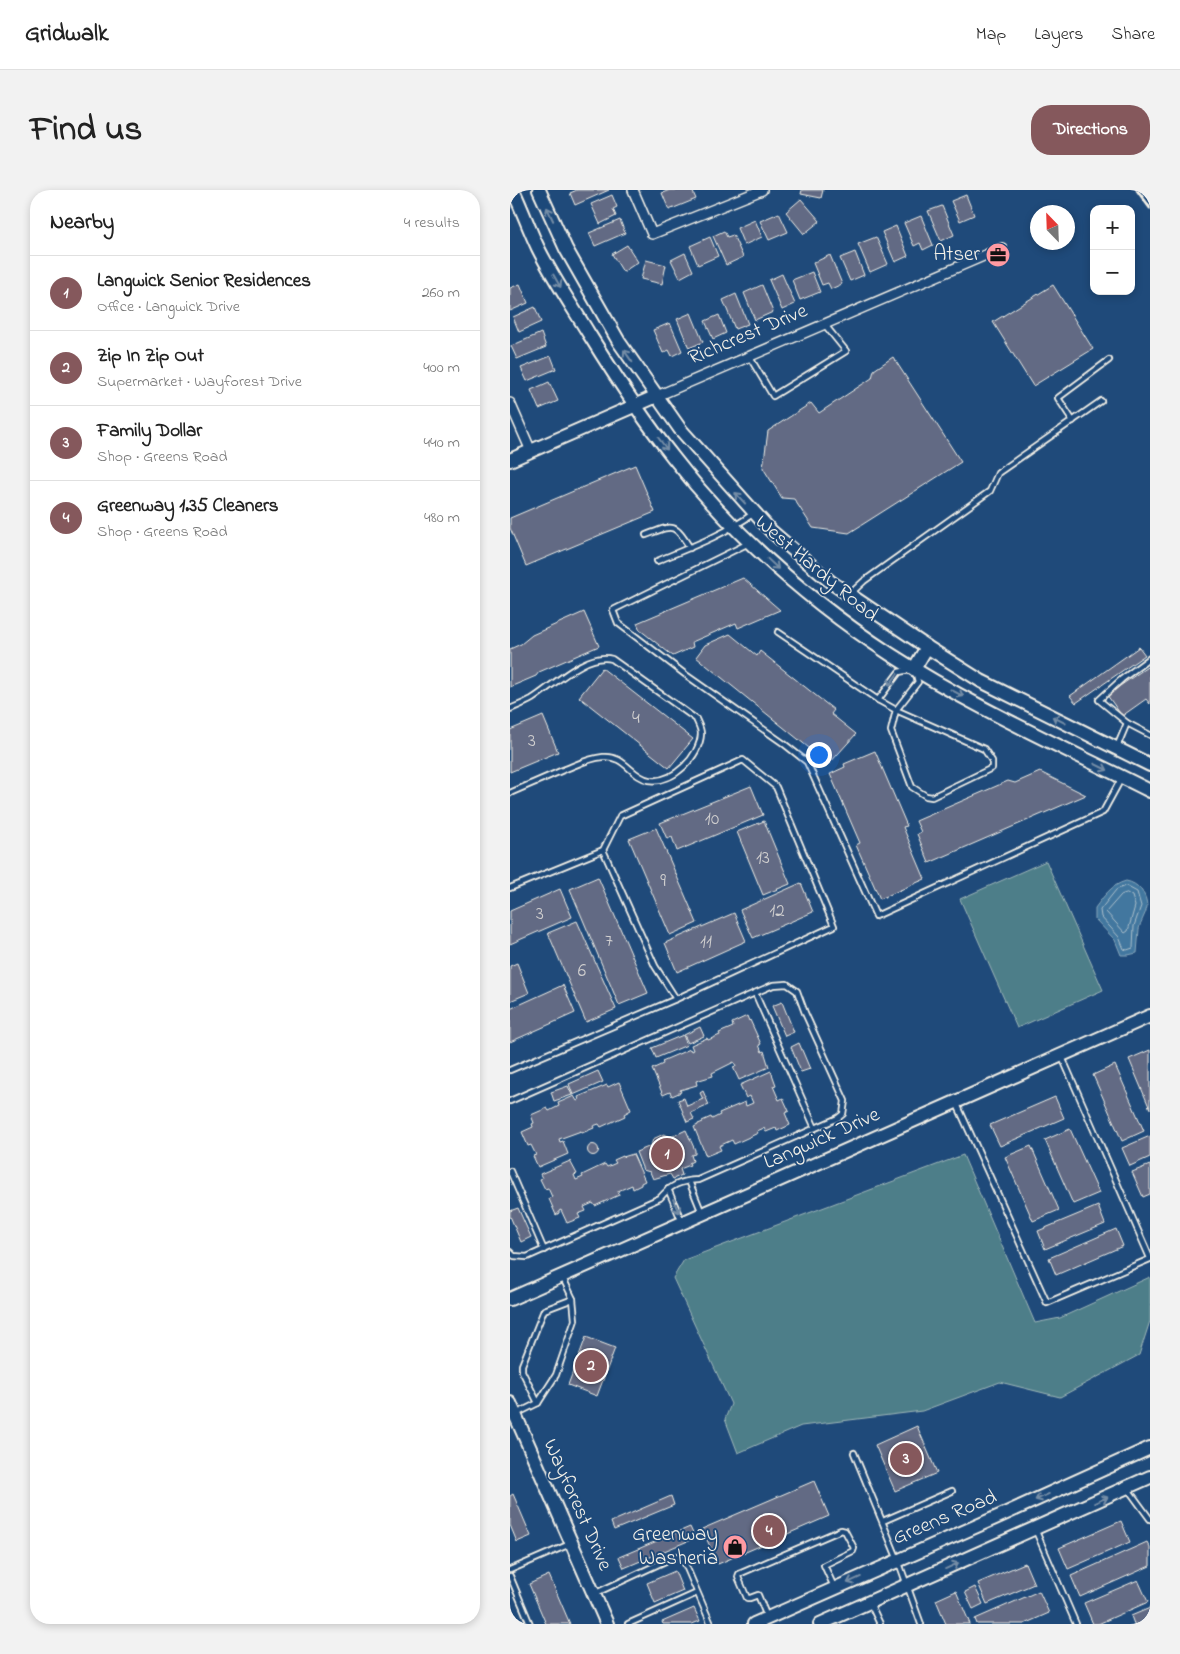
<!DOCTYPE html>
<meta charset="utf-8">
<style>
:root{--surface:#fff;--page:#f2f2f2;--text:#222;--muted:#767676;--line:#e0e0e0;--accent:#85585c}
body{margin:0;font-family:"Indie Flower",sans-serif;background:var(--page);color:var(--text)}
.controls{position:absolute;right:15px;top:15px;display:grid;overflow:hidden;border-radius:10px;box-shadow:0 2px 8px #0003}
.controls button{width:45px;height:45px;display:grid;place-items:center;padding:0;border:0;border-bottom:1px solid var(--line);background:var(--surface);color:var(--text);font:25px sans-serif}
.compass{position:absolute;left:520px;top:15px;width:45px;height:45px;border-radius:50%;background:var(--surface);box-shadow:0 2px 8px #0003;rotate:337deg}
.you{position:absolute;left:308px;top:564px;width:18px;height:18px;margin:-12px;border:4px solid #fff;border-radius:50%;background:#1a73e8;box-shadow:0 0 0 8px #1a73e833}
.badge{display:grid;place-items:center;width:32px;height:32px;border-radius:50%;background:var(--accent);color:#fff;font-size:16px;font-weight:700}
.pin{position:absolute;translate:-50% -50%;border:2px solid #fff;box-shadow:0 1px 5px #0006}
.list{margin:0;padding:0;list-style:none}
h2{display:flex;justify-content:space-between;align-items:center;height:65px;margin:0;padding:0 20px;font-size:21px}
h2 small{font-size:16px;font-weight:400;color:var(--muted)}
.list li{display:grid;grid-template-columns:32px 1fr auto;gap:15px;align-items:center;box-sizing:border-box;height:75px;padding:0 20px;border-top:1px solid var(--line)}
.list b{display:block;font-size:19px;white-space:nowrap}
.list p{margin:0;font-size:16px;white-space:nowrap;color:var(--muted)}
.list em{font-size:16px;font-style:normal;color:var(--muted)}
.map{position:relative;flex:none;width:640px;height:1434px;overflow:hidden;border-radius:20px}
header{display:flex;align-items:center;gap:30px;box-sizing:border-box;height:70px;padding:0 25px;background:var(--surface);border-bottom:1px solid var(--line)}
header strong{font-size:24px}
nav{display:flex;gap:28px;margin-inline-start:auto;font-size:18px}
.intro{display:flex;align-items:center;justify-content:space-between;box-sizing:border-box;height:120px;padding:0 30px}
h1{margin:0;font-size:35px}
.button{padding:12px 22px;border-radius:20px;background:var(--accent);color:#fff;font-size:18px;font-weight:700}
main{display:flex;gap:30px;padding:0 30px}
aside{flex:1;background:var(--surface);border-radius:20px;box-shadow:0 2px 8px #0003}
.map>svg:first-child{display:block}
.green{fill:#4d7e89;stroke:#a0b8b8}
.water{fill:#42779f;stroke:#89a8bc}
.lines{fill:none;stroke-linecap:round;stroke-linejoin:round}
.shore{stroke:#adc0cb;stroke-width:1}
.building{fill:#626a84;stroke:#f4f1e8}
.lane-casing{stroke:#f4f1e8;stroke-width:8}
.street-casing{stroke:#f4f1e8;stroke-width:12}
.secondary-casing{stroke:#f4f1e8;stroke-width:16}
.lane{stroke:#1f4a7a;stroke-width:4.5}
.street{stroke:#1f4a7a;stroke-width:9}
.secondary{stroke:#1f4a7a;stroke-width:12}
.rail{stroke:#f4f1e8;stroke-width:3}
.oneway{stroke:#748da6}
.labels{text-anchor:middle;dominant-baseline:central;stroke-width:4;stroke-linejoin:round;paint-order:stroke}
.number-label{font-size:19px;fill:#d0cfcf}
.poi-label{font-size:21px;fill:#f4f1e8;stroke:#1f4a7a;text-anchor:end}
.street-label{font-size:21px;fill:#f4f1e8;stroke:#1f4a7a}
</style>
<header>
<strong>Gridwalk</strong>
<nav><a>Map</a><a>Layers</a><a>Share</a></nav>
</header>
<div class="intro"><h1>Find us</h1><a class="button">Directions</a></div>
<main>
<aside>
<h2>Nearby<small>4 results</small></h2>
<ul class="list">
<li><span class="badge">1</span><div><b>Langwick Senior Residences</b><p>Office · Langwick Drive</p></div><em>260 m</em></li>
<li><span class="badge">2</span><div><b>Zip In Zip Out</b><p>Supermarket · Wayforest Drive</p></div><em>400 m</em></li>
<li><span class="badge">3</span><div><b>Family Dollar</b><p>Shop · Greens Road</p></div><em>440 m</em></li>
<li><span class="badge">4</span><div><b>Greenway 1.35 Cleaners</b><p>Shop · Greens Road</p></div><em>480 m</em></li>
</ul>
</aside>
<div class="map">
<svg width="640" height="1434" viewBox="0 0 640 1434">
<rect width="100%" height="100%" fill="#1f4a7a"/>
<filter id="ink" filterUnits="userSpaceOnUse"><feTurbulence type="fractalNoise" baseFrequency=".02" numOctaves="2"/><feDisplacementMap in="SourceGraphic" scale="10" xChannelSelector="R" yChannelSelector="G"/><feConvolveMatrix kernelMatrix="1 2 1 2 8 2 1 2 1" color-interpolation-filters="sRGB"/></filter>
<g filter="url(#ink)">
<g class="green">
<path d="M536,671L593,800L507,838L450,709Z"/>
<path d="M453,965L525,1133L550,1128L640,1087V1131L629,1165L550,1207L490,1192L412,1221L291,1236L228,1263L215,1229L221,1214L163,1088L174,1070Z"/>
</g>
<path class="water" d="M616,691C628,693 637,704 637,717C636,724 630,732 629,739C628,747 628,755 627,763L618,765H611L605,750L585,729V718C594,706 601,695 616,691Z"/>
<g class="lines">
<g class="shore">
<path d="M616,696L627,702L631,716L624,736L623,758L617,760L614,759L609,747L591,727L590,720L606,700Z"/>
<path d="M617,703L622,706L625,716L618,741L615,743L596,722L611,705Z"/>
</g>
</g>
<g class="building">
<path d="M67,0H99L65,15L60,3Z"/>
<path d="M160,0H182L186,9L159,20L152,3Z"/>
<path d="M292,0H313L311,8L291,4Z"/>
<path d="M102,5L107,17L103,19L106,26L90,34L81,14Z"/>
<path d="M456,5L464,25L450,31L441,11Z"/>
<path d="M291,9L310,31L294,44L276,22Z"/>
<path d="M432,16L444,45L431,51L418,21Z"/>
<path d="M269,23L278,42L259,50L250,31Z"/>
<path d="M411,26L423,55L413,60L410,53L404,56L394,33Z"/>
<path d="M110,30L115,43L85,56L79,43Z"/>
<path d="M245,30L252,47L234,55L227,38Z"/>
<path d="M386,36L398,66L385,72L372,42Z"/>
<path d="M214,41L217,47L223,45L233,67L216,75L203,46Z"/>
<path d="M200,47L208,66L188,75L180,56Z"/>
<path d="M366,47L378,74L360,82L348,54Z"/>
<path d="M117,55L128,72L113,82L102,64Z"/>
<path d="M345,62L354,85L340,91L330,68Z"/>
<path d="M175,63L183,81L170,88L161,70Z"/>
<path d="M320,65L332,94L321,99L318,93L312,95L303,73Z"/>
<path d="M136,70L156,75L152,94L131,89Z"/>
<path d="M302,82L310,102L290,110L282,90Z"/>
<path d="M272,84L285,114L272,120L259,90Z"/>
<path d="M10,94L18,113L0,121V98Z"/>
<path d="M252,95L263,122L245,130L234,103Z"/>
<path d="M543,95L583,159L523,196L483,132Z"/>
<path d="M226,104L238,134L225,139L213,110Z"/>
<path d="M25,117L31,132L9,142L3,127Z"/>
<path d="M181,123L193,152L179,158L167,129Z"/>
<path d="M209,125L216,143L203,149L195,131Z"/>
<path d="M160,133L172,161L162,166L159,160L153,163L143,140Z"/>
<path d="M31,143L36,157L7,169L1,156Z"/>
<path d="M41,166L46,179L17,191L11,178Z"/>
<path d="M383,167L451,272L339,343L303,338L284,309L272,308L253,278L258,241L301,213L309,223L362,188L364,180Z"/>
<path d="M39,192L48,211L29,219L21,200Z"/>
<path d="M125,275L145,322L16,376L0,338V328Z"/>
<path d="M233,388L270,420L228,438L226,433L182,452L183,457L163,466L130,440L127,433Z"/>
<path d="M74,422L89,456L29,482L26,486L0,497V459L11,454L22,445Z"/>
<path d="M220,444L247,466L250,461L324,520L321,524L346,544L319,574L186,467L195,455Z"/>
<path d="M629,457L635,465L566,513L560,506Z"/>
<path d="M640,475V514L636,509L612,526L597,505Z"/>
<path d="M92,478L183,549L159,578L69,507Z"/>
<path d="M33,526L48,562L0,582V540Z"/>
<path d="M365,561L397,636L393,637L415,689L370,709L346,655L350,653L320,584L335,577L334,574Z"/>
<path d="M530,582L576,605L419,673L407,644L411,642L406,631L498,591L505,593Z"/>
<path d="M241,596L253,625L167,661L162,647L157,649L150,633Z"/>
<path d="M254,631L280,694L253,705L227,642Z"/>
<path d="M146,638L187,733L160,745L119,649Z"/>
<path d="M88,687L138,803L109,815L60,699Z"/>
<path d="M291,693L303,722L243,748L230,720Z"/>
<path d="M50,699L62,727L0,754V721Z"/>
<path d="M224,723L236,751L167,782L155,753Z"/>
<path d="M67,731L106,819L76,832L38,743Z"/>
<path d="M7,773L19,803L0,811V776Z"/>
<path d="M53,795L65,823L0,852V819Z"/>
<path d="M272,812L284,842L275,846L262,816Z"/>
<path d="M237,826L239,831L240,830L251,854L249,855L252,862L254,861L259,877L229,890L223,877L226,876L224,872L202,883L203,886L186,891L187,895L170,900L171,902L162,906L160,902L153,905L142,879L153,874L152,871L180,859L181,861L183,860L181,855L197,848L198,850L210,845L209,843L223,837L222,833Z"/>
<path d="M190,837L194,846L178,853L174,845Z"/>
<path d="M173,845L177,855L146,868L142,858Z"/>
<path d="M289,853L300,879L291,882L281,857Z"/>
<path d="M640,860V919L619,869Z"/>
<path d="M605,875L634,941L612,951L583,885Z"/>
<path d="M88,881L93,892L63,905L59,894Z"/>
<path d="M261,881L266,895L263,896L269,910L273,908L279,921L275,923L280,935L267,941L266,938L256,942L254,938L247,941L248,943L224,954L222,950L209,956L211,960L196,966L184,937L188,935V934L193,932L192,931L201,927L202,929L210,925L209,923L235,912L236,916L243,913L240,906L236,908L230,895Z"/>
<path d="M109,892L121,920L114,924L115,926L91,937L89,934L83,936L84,938L72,943L71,941L49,949L50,952L53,951L58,964L28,977L23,966L26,965L21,955L18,956L12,942L23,937L22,934L24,933L21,925L37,918L39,921L49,916L48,913L64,906L67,911L69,910L68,907L97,895L98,897Z"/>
<path d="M58,896L62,905L44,911L41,902Z"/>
<path d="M193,901L199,915L181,923L184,929L177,932L168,910L174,908L177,916L193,909L190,903Z"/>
<path d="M545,907L554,928L490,956L480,935Z"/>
<path d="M560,939L589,1003L563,1014L535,950Z"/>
<path d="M176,940L185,960V964L181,965L183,971L179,973L180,975L170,979L172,985L163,989L160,984L143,989L140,982L133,980L126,962L141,956L143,949L154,944L161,947Z"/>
<path d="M640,946V967L620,976L612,958Z"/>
<circle cx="83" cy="960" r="5.5"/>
<path d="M521,956L549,1020L523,1031L495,967Z"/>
<path d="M123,964L135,991L131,993V995L123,999L122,995L108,1001L109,1005L85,1016L83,1013L74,1017L76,1021L68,1024L70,1028L57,1033L51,1020L49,1021V1023L46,1025L39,1009L42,1007L38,998L35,999L30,989L32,988L30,984L60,971L67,984L64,985L66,990L73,987L72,985L95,974L97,977L106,973L104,970L113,966V967Z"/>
<path d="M640,975V1004L633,1007L622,982Z"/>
<path d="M588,1016L595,1034L535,1059L528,1041Z"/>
<path d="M8,1018L21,1047L11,1052L0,1026V1021Z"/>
<path d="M606,1039L613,1056L546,1085L539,1068Z"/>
<path d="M76,1147L105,1158L87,1206L58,1195Z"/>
<path d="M407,1236L427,1283L385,1301L365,1255Z"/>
<path d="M304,1291L319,1326L208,1374L192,1339Z"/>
<path d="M3,1304L21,1346L7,1352L0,1335V1306Z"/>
<path d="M161,1306L164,1315L104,1340L101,1332Z"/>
<path d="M611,1331L620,1352L558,1379L549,1358Z"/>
<path d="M180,1337L185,1348L114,1378L109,1367Z"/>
<path d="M637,1352L640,1358V1376L570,1407L561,1386Z"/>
<path d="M515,1373L524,1394L477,1414L468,1393Z"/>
<path d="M165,1381L173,1401L145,1413L137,1393Z"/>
<path d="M39,1385L60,1434H36L19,1394Z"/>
<path d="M628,1390L638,1412L588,1434H583L574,1413Z"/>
<path d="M465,1397L473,1414L463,1419L455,1402Z"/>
<path d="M446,1401L460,1434H436L426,1410Z"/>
<path d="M529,1401L539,1423L514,1434H467L465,1429Z"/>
<path d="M184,1418L190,1431L182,1434H153L152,1432Z"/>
<path d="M640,1418V1434H624L621,1426Z"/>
</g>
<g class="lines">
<defs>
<g id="lane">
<path d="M239,166L263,206L336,161L315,135"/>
<path d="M563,231L548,208L599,170"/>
<path d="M136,345C163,335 164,332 180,358"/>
<path d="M239,353L103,420L108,433L176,485L273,553L297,572L366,726L593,622L611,589"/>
<path d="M147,371C181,357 214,345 244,323"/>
<path d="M340,404L354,391L480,301L488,283L591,211"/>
<path d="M268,442L368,510L386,520L474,559L482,571V578L422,607L416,606L402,597L381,541L386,520L408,492L406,484"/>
<path d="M640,468L612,489L589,510L617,533L640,545"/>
<path d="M368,510L389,482L399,480"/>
<path d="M0,519C7,516 15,513 22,509C43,496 76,462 102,469L186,529C188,534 191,538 191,544C190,566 163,594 139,590C121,587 115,565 93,567C79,568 66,575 53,580C35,588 18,595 0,603"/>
<path d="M607,557L617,533"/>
<path d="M93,660L145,776L166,809"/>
<path d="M0,698L93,660L110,626L233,570L266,597L324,736L166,809L0,880"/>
<path d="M245,803L305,938"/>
<path d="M552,867L640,1068"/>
<path d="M0,911L263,795L277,794L287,801L295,823L335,911L333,924L328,928L188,990C170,991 161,995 150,1008L17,1067L4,1066L0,1062"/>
<path d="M447,914L537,1113L640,1069"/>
<path d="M0,981L34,1060"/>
<path d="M179,991L192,1023"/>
<path d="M158,999L172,1032"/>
<path d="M28,1213L12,1181V1175L34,1120L63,1109"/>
<path d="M6,1224L28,1213L46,1185L65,1130L63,1109L53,1088"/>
<path d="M344,1263L388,1370L411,1434"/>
<path d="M618,1299L640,1329"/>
<path d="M373,1331L442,1301"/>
<path d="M525,1339L566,1434"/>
<path d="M0,1380L60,1354"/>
<path d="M0,1386L20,1434"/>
<path d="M86,1403L166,1366L173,1369L201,1434"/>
<path d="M360,1413L370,1434"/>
<path d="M257,1427L248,1405L240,1408H237L228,1387L229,1384L331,1340L335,1341L344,1358L343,1361L314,1375L324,1397"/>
<path d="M118,1434L187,1403"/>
</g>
<g id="street">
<path d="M123,0L142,44L252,0"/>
<path d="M147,206L492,58"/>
<path d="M0,213L21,261"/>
</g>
<g id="secondary">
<path d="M3,0C12,19 19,39 28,58C43,88 62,116 79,144C105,186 132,228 163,267C223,344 299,411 380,464C462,517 553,557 640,601"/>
<path d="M29,0L56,59L109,152L170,239L261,341L322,393L417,457L471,491L640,575"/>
<path d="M0,270L147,206"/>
<path d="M404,479L417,457"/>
<path d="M0,1109L640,826"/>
<path d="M0,1213L97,1434"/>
<path d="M244,1434L492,1325L640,1258"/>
<path d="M310,1434L640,1287"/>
</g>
</defs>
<use href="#lane" class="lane-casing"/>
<use href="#street" class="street-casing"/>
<use href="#secondary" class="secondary-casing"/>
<use href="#lane" class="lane"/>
<use href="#street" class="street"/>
<use href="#secondary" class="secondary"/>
<path class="rail" d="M627,0L640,18"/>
</g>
<defs><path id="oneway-shaft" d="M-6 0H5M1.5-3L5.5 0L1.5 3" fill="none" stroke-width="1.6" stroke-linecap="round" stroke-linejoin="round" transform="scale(1.25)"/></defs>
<g class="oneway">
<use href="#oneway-shaft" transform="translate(40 24) rotate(-115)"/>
<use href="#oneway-shaft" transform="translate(47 91) rotate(60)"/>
<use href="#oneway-shaft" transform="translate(118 166) rotate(-125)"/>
<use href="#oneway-shaft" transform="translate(153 254) rotate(53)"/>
<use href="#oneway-shaft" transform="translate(230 308) rotate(-133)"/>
<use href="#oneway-shaft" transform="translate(263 374) rotate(43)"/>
<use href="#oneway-shaft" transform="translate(383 490) rotate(127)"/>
<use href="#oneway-shaft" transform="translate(447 503) rotate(28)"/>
<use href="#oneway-shaft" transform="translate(549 530) rotate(-153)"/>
<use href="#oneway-shaft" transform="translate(591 577) rotate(26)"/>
<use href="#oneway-shaft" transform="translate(166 1016) rotate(67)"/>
<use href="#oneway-shaft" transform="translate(532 1307) rotate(156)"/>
<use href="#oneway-shaft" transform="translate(591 1310) rotate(-24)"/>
<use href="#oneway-shaft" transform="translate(442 1376) rotate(-24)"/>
<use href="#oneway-shaft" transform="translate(344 1390) rotate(156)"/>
</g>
</g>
<defs>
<symbol id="office-disc" viewBox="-11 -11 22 22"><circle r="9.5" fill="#ff9aa2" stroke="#1f4a7a"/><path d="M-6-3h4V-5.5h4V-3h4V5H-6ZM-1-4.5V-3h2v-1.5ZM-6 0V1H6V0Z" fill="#111"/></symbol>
<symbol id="shop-disc" viewBox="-11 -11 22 22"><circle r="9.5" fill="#ff9aa2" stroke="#1f4a7a"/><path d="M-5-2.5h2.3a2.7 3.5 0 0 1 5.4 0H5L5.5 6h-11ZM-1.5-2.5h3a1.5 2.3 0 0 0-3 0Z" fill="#111"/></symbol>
</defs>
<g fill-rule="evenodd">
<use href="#office-disc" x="474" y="51" width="28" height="28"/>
<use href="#shop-disc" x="211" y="1343" width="28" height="28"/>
</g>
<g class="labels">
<g class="number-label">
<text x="126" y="528">4</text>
<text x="22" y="551">3</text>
<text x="202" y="629">10</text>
<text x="253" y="668">13</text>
<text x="153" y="691">9</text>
<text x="267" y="721">12</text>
<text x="30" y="724">3</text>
<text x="99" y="751">7</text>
<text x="196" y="752">11</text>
<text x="72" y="781">6</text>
</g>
<g class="poi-label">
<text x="470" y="65">Atser</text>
<text x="208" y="1345">Greenway<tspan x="208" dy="24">Washeria</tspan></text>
</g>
<g class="street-label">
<text transform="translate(238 145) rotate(-23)">Richcrest Drive</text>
<text transform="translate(306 379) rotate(40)">West Hardy Road</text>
<text transform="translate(312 949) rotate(-24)">Langwick Drive</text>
<text transform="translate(67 1315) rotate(66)">Wayforest Drive</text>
<text transform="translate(435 1328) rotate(-23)">Greens Road</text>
</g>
</g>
</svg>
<div class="controls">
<button>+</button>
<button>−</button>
</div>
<svg class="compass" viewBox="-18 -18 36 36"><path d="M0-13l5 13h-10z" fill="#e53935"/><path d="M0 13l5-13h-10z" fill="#767676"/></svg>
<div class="you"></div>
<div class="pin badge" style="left:157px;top:964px">1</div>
<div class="pin badge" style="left:81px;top:1176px">2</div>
<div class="pin badge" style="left:396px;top:1269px">3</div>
<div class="pin badge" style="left:259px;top:1341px">4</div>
</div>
</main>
